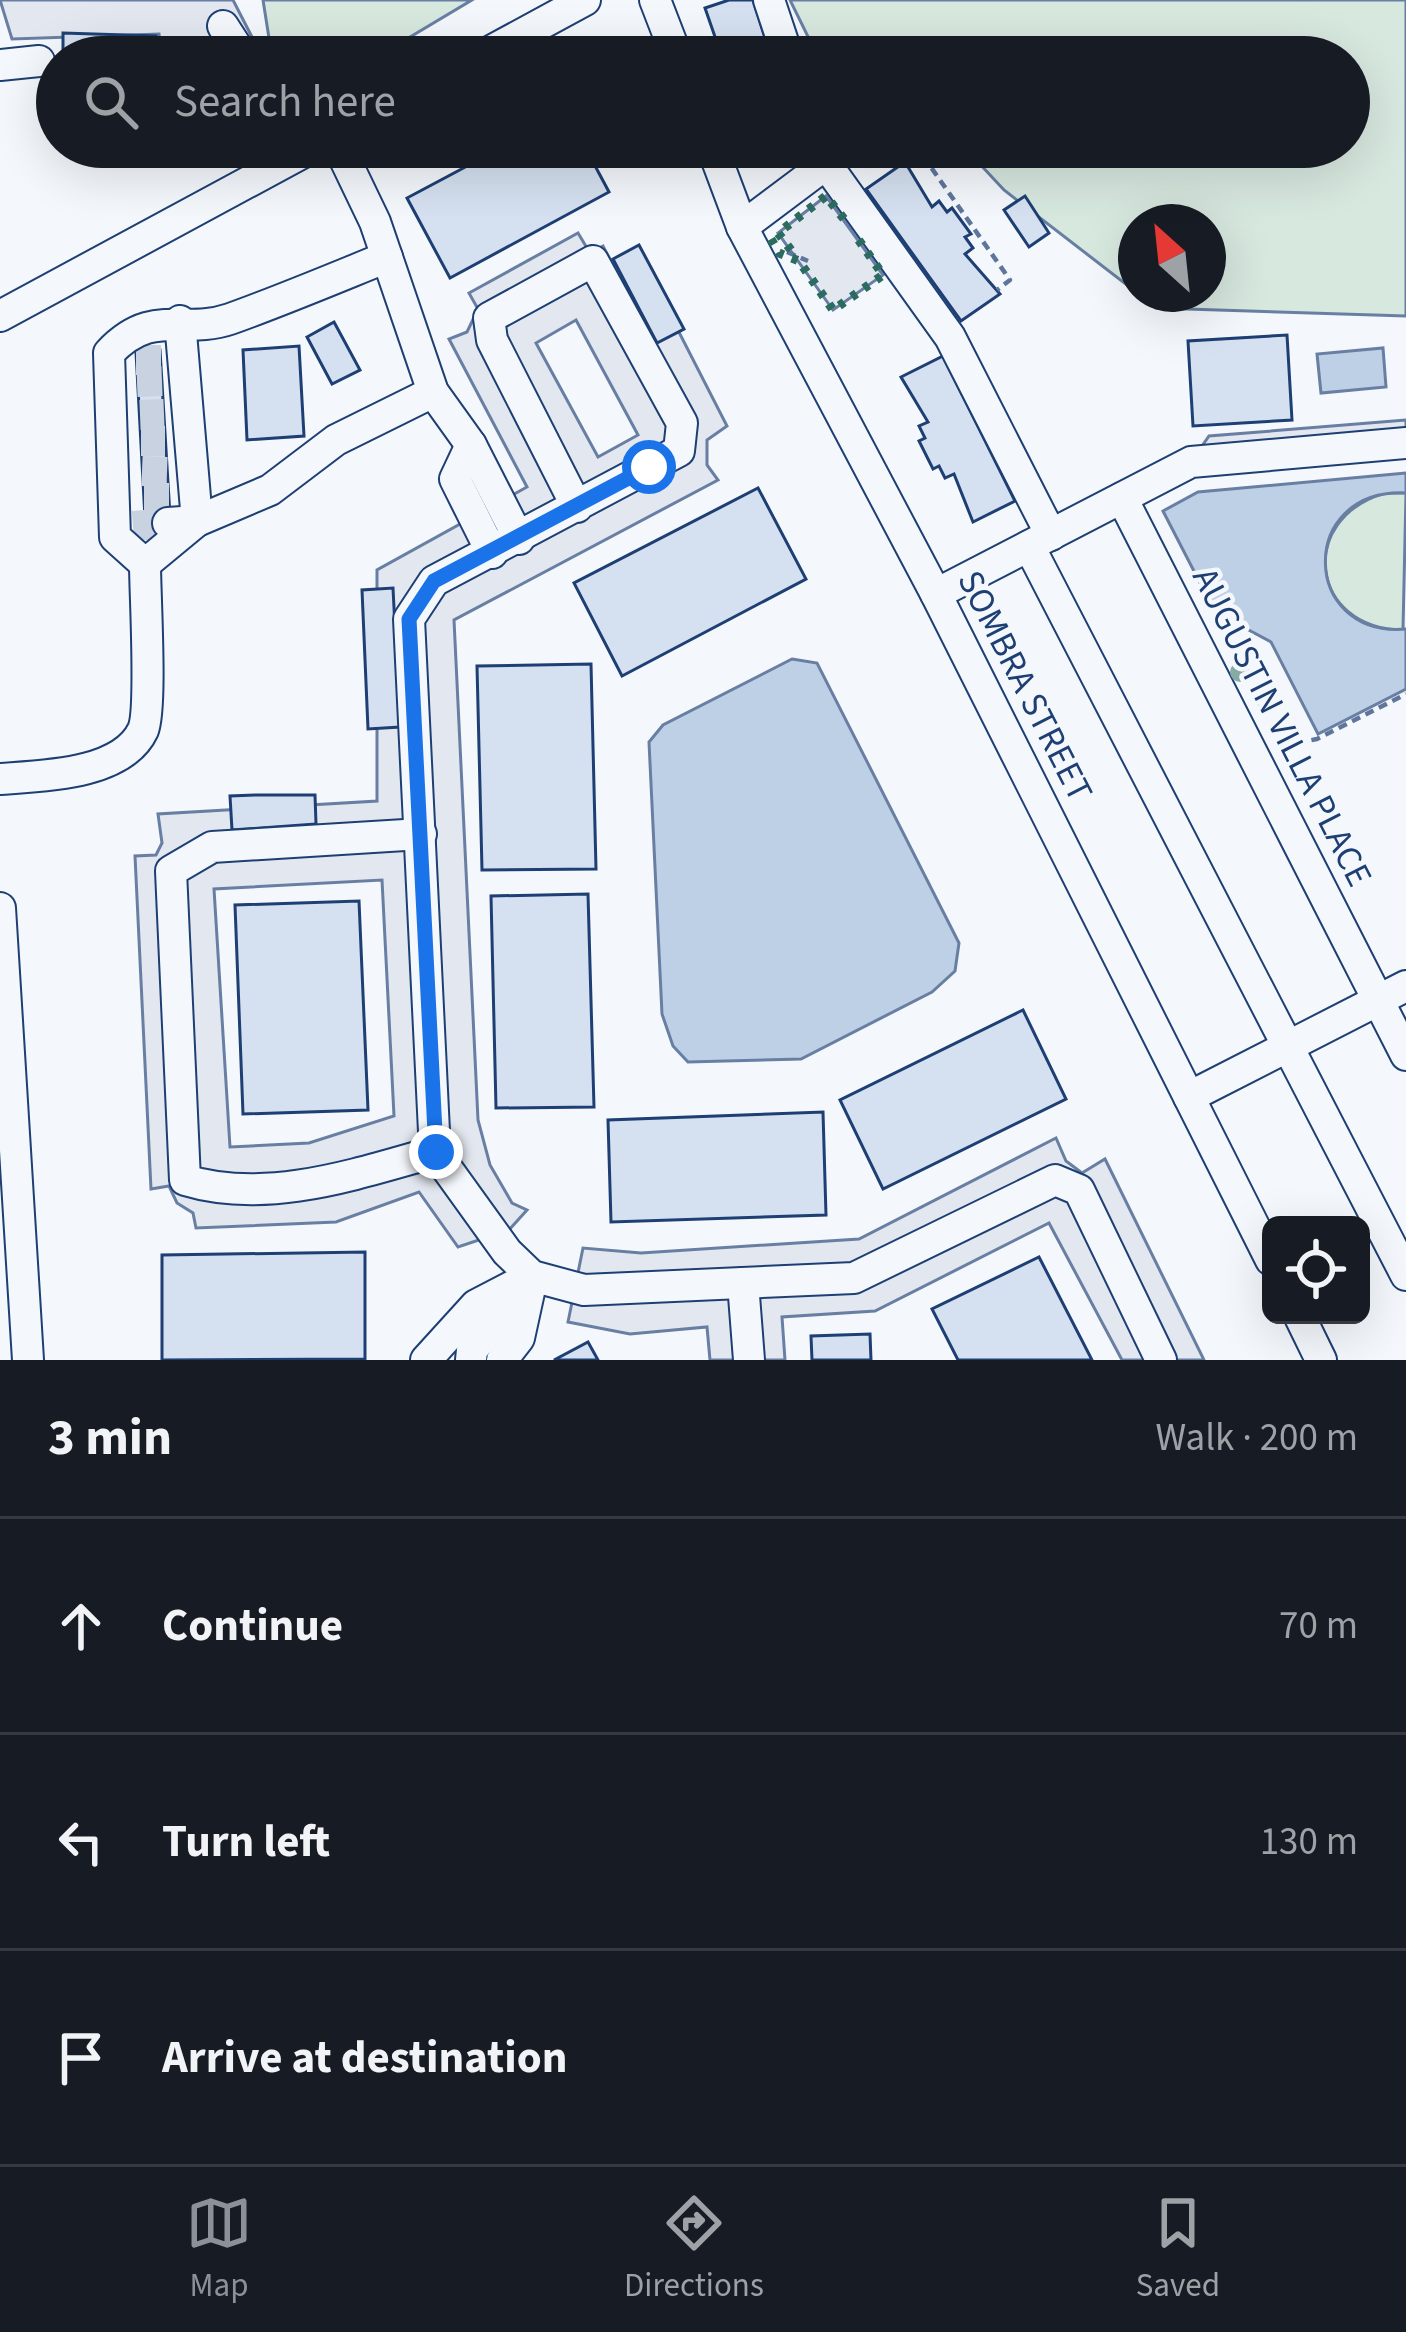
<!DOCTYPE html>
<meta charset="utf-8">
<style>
:root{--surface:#171b24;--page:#20242c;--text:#f1f3f6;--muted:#9ea1a6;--line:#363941;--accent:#8c9099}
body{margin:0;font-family:"Source Sans 3",sans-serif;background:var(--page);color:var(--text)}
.controls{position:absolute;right:36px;bottom:36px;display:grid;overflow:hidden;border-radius:18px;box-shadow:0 12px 48px #0002}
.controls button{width:108px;height:108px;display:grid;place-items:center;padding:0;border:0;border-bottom:3px solid var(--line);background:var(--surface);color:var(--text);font:60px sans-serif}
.compass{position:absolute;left:1118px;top:204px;width:108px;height:108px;border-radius:50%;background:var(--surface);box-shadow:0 12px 48px #0002;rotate:333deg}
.stop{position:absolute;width:36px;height:36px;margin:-27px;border:9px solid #1a73e8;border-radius:50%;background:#fff}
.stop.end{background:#1a73e8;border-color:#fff;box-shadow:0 3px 12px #0008}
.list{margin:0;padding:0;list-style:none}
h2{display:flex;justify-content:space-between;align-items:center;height:156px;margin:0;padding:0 48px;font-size:51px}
h2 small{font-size:39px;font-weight:400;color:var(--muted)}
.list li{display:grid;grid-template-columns:78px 1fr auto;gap:36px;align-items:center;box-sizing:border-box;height:216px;padding:0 48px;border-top:3px solid var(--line)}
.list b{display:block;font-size:45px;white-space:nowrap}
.list em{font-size:39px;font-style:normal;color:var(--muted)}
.icon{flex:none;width:66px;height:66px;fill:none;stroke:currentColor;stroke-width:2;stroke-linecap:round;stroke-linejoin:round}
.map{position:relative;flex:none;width:1406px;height:1360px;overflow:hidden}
.search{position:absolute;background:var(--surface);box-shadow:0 12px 48px #0002;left:36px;right:36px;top:36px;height:132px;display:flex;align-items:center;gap:30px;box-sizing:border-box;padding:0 42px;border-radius:66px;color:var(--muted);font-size:45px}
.sheet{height:804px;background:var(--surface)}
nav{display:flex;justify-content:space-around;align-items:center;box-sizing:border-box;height:168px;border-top:3px solid var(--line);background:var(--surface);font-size:33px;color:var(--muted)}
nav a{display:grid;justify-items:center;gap:6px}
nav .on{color:var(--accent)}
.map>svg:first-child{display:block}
.green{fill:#d7e8df;stroke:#687fa3;stroke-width:3}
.parking{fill:#e3e8f0;stroke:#687fa3;stroke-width:3;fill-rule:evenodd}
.water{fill:#bed0e5;stroke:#687fa3;stroke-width:3}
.building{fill:#d5e0f0;stroke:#1d3f73;stroke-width:3}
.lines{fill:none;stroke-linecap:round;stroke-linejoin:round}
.minor-tunnel{stroke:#c9d2e0;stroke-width:30;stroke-dasharray:30 15;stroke-linecap:butt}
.minor-casing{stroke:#1d3f73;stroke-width:34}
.path{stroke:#5e769c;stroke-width:4.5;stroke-dasharray:9 6;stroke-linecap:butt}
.minor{stroke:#f4f7fb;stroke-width:30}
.hedge{stroke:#2c6c60;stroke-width:9;stroke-dasharray:6 9;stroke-linecap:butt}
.tree{fill:#86aba6}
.route{stroke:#1a73e8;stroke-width:15}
.labels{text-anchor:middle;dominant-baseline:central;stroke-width:9;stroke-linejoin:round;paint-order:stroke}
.street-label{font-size:36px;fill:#1d3f73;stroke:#f4f7fb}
</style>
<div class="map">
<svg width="1406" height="1360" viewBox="0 0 1406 1360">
<rect width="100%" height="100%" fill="#f4f7fb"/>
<g class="green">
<path d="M263,0H472L390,49L388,57H272Z"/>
<path d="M790,0H1406V316L1156,308L1138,294H1208V222H1136V292L1004,190L964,147H1349V57H818Z"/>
<path d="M1385,493H1406L1403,630C1310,629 1296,519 1385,493Z"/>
</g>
<g class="parking">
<path d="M0,0H233L254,41L235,50L161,53L159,34L12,39Z"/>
<path d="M826,196L883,275L833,310L778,233Z"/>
<path d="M578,233L590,253L603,246L613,265L638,252L727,426L707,440V465L718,480L454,620L478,1120L490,1165L512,1203L527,1210L509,1230L458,1247L419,1192L336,1222L196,1228L193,1213L177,1203L169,1186L151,1189L135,856L156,855L162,843L158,814L377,801V570L527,487L449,339L467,332L478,309L469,293ZM576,320L638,435L598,457L536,343ZM382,880L394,1116L309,1143L230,1147L214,889Z"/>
<path d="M1406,420V443L1191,462L1209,436Z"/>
<path d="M1056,1138L1066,1161L1082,1173L1105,1159L1204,1360H1122L1049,1223L875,1311L782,1317L785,1360H710L707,1327L630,1334L568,1322L583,1248L641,1253L859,1239Z"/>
</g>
<g class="water">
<path d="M1383,348L1386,387L1321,393L1317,354Z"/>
<path d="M1406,473V493C1297,488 1300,638 1406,629V689L1318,734L1271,642L1215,612L1163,511L1198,492Z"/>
<path d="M792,659L817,663L959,943L955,971L932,992L801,1059L688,1062L673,1046L662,1014L649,742L663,725Z"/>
</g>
<g class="building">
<path d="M729,0H753L771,57H722L705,8Z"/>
<path d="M63,33L156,36V57H63Z"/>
<path d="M503,147H585L609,192L450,278L407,198Z"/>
<path d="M750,147H800V148L755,162Z"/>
<path d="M905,162L932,207L939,201L947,212L952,208L971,234L965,237L973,248L965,254L1000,294L961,321L866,189Z"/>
<path d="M1025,196L1049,233L1029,247L1004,210Z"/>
<path d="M639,245L684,329L657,343L613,259Z"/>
<path d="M334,322L360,370L332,384L307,337Z"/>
<path d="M1287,335L1292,420L1193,426L1188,341Z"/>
<path d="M299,346L304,436L247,440L243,350Z"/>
<path d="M160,350L170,516L145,518L136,352Z"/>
<path d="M943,356L1015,501L973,522L954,474L945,478L939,466L933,469L919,441L925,438L919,426L928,422L901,377Z"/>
<path d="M758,488L806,579L622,676L574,583Z"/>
<path d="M393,588L400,727L368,729L362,590Z"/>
<path d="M591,664L596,869L482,870L477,666Z"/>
<path d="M255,795H315L316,824L232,830L230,796Z"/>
<path d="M588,894L594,1107L496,1108L491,896Z"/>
<path d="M359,901L368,1110L243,1114L235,905Z"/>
<path d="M1023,1010L1066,1099L883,1189L840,1100Z"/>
<path d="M823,1112L826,1215L611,1222L608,1120Z"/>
<path d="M365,1252V1359L162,1360V1255Z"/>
<path d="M1039,1257L1092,1360H958L932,1309Z"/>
<path d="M870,1334L871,1360H812L811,1336Z"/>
<path d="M588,1342L598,1360H554Z"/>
</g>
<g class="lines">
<g class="minor-tunnel">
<path d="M136,360H161"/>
<path d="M137,382L162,381"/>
<path d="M140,415L164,414"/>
<path d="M141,441H165"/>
<path d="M142,471L167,472"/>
<path d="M144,498H169"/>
<path d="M133,526L168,523"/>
</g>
<defs>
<g id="minor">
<path d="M655,0L677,57"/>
<path d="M769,0L788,57"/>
<path d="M223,26L243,57"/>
<path d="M480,57L585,0"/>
<path d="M0,65L39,61"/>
<path d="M339,147L375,222L433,392L471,445L519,539"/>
<path d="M712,147L742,227L936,594L1271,1260"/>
<path d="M820,147L826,164L950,337L1051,535"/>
<path d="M742,227L826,164"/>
<path d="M0,316L313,147"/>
<path d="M471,445L455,479L492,553"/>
<path d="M1122,498L1406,1055"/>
<path d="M577,507L492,340L489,318L593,261L682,423L679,451L434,581L409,619L435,1152L507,1252L532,1276L584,1290L854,1278L1055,1180L1079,1190L1161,1360"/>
<path d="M168,523L197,521L270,490L336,440L433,392"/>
<path d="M1029,546L1406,1275"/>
<path d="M145,564L197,521L180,321"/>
<path d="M936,594L1191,462L1406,443"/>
<path d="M0,779C42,776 122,775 143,730C152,709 145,594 145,564L115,537L109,353C152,307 183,335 230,319C283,300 335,278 387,257"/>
<path d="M421,834L212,847L171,871L185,1180C267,1205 356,1174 435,1152"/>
<path d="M0,908L28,1360"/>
<path d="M1189,1097L1406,986"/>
<path d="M743,1283L749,1360"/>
<path d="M1299,1315L1321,1360"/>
<path d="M426,1360L476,1305L532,1276"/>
<path d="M471,1360L472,1350L525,1285"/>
<path d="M502,1360L519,1338L531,1283"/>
</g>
</defs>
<use href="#minor" class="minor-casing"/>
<g class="path">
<path d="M866,166L921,153L1010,280L997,290"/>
<path d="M787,252L808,261"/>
<path d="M1282,746L1317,739L1406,694"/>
</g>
<use href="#minor" class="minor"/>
<g class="hedge">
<path d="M771,239L779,253L799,261L833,310L883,275L858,239"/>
<path d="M791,250L778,233L826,196L844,219"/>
</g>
</g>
<g class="tree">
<circle cx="1240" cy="672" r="10"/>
<circle cx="1261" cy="696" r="10"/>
</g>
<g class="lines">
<path class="route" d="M436,1152L409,619L434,581L649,467"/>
</g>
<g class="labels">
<g class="street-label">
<text transform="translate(1025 686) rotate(63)">SOMBRA STREET</text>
<text transform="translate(1282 727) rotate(63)">AUGUSTIN VILLA PLACE</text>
</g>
</g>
</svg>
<div class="controls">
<button><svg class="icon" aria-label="locate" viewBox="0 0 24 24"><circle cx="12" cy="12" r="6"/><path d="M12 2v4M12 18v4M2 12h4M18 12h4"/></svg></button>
</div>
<svg class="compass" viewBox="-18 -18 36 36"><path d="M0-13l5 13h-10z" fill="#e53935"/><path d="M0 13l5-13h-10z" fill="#9ea1a6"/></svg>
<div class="stop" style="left:649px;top:467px"></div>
<div class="stop end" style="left:436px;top:1152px"></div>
<div class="search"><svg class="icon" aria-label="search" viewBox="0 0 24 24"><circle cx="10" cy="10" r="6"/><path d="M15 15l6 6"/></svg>Search here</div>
</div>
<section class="sheet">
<h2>3 min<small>Walk · 200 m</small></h2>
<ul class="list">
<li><svg class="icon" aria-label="ahead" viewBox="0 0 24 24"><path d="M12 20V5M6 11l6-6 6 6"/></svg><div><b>Continue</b></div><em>70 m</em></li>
<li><svg class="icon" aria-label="left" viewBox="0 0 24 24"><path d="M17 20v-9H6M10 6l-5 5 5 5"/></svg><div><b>Turn left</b></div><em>130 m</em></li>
<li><svg class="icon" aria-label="arrive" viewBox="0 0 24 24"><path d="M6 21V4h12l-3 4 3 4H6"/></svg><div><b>Arrive at destination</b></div></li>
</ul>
</section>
<nav>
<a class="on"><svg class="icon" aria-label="map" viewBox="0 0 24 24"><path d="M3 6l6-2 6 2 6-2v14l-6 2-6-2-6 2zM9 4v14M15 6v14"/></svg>Map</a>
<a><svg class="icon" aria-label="directions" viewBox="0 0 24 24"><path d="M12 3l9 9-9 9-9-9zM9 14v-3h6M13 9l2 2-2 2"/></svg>Directions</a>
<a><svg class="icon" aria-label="saved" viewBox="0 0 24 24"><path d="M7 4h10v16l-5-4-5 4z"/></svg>Saved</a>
</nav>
